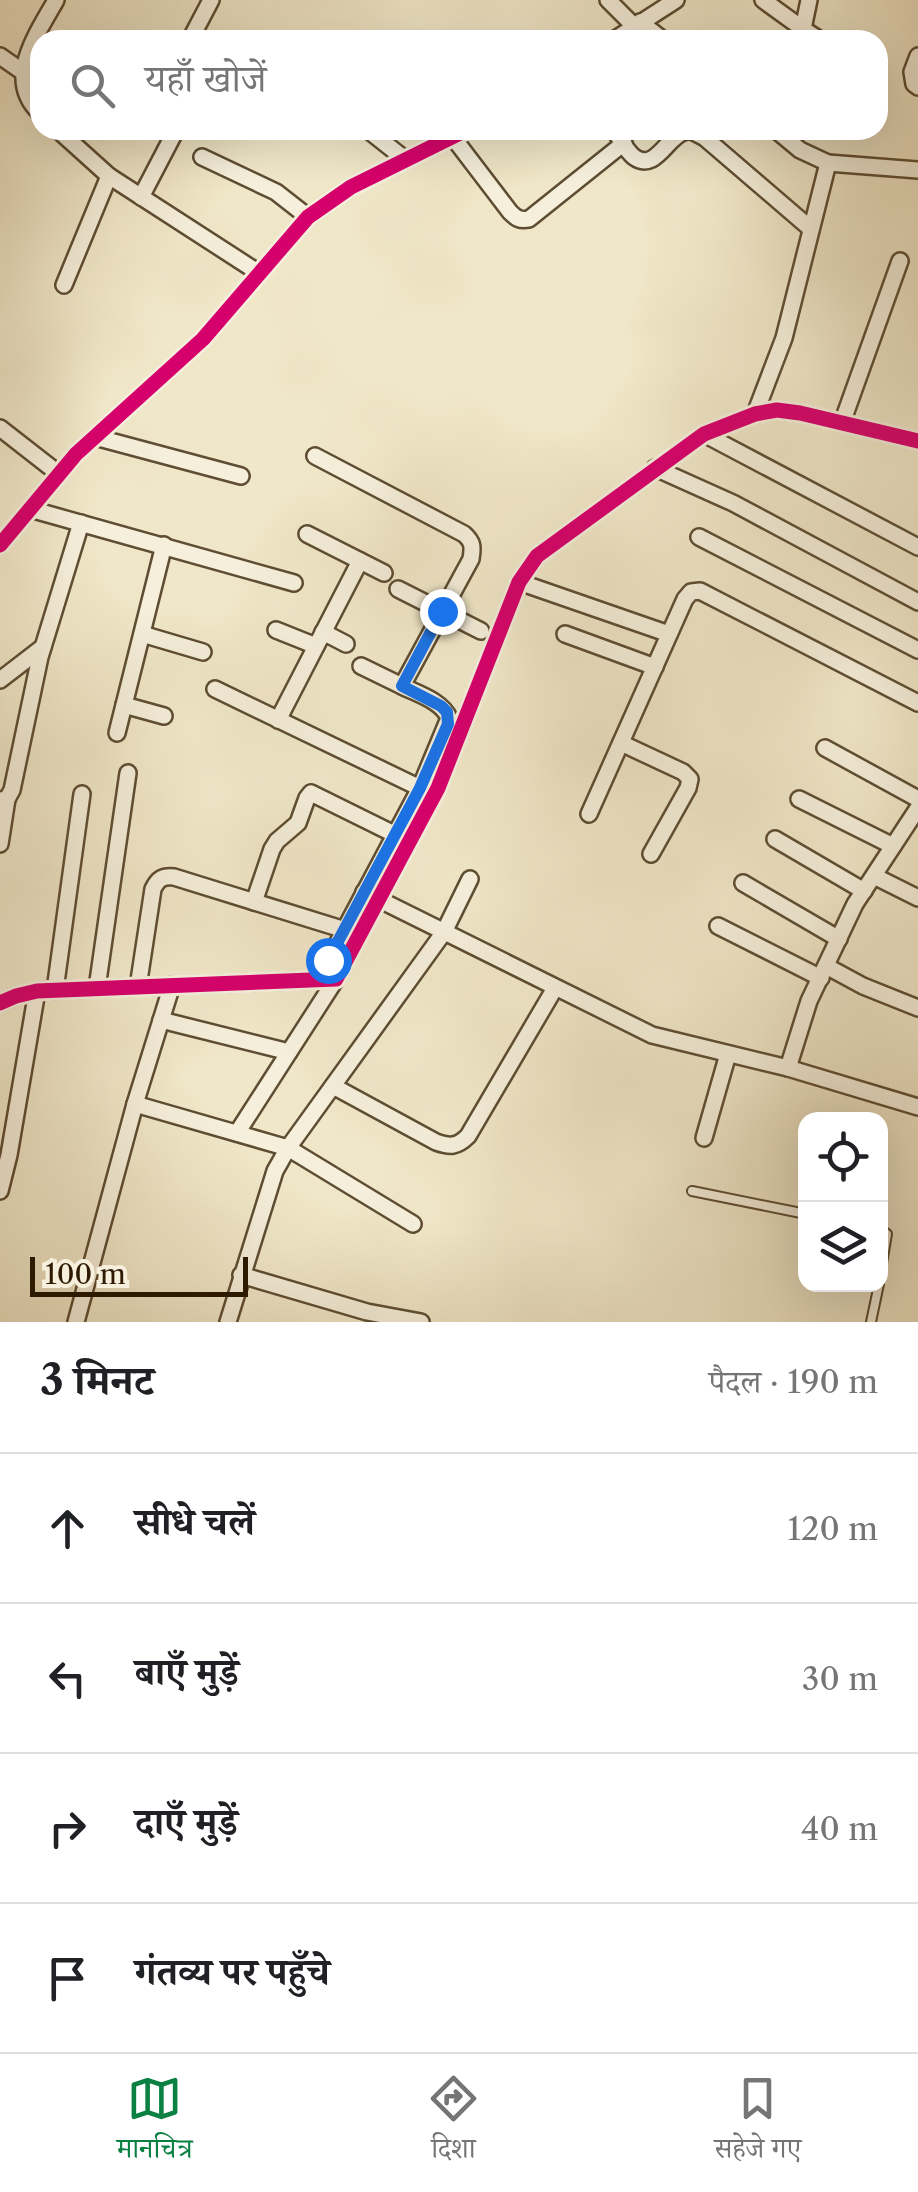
<!DOCTYPE html>
<html lang="hi">
<meta charset="utf-8">
<style>
:root{--surface:#fff;--page:#f2f2f2;--text:#202124;--muted:#757577;--line:#e0e0e0;--accent:#0b8043}
body{margin:0;font-family:"Libre Caslon Text","Noto Serif Devanagari",serif;background:var(--page);color:var(--text)}
.controls{position:absolute;right:30px;bottom:30px;display:grid;overflow:hidden;border-radius:20px;box-shadow:0 10px 40px #0002}
.controls button{width:90px;height:90px;display:grid;place-items:center;padding:0;border:0;border-bottom:2px solid var(--line);background:var(--surface);color:var(--text);font:50px sans-serif}
.scale{position:absolute;left:30px;bottom:25px;width:218px;box-sizing:border-box;padding-left:10px;border:5px solid #2e1a00;border-top:0;font-size:28px;line-height:35px;white-space:nowrap;color:#2e1a00;-webkit-text-stroke:8px #f5efdb;paint-order:stroke}
.stop{position:absolute;width:30px;height:30px;margin:-22px;border:8px solid #1a73e8;border-radius:50%;background:#fff}
.stop.end{background:#1a73e8;border-color:#fff;box-shadow:0 2px 10px #0008}
.list{margin:0;padding:0;list-style:none}
h2{display:flex;justify-content:space-between;align-items:center;height:130px;margin:0;padding:0 40px;font-size:42px}
h2 small{font-size:32px;font-weight:400;color:var(--muted)}
.list li{display:grid;grid-template-columns:65px 1fr auto;gap:30px;align-items:center;box-sizing:border-box;height:150px;padding:0 40px;border-top:2px solid var(--line)}
.list b{display:block;font-size:38px;white-space:nowrap}
.list em{font-size:32px;font-style:normal;color:var(--muted)}
.icon{flex:none;width:55px;height:55px;fill:none;stroke:currentColor;stroke-width:2;stroke-linecap:round;stroke-linejoin:round}
.map{position:relative;flex:none;width:918px;height:1322px;overflow:hidden}
.search{position:absolute;background:var(--surface);box-shadow:0 10px 40px #0002;left:30px;right:30px;top:30px;height:110px;display:flex;align-items:center;gap:25px;box-sizing:border-box;padding:0 35px;border-radius:30px;color:var(--muted);font-size:38px}
.sheet{height:730px;background:var(--surface)}
nav{display:flex;justify-content:space-around;align-items:center;box-sizing:border-box;height:140px;border-top:2px solid var(--line);background:var(--surface);font-size:28px;color:var(--muted)}
nav a{display:grid;justify-items:center;gap:5px}
nav .on{color:var(--accent)}
.map>svg:first-child{display:block}
.lines{fill:none;stroke-linecap:round;stroke-linejoin:round}
.service-casing{stroke:#5e4d32;stroke-width:12}
.minor-casing{stroke:#5e4d32;stroke-width:20}
.service{stroke:#f5efdb;stroke-width:8}
.minor{stroke:#f5efdb;stroke-width:15}
.cycleway-casing{stroke:#f5efdb;stroke-width:21}
.cycleway{stroke:#d6006c;stroke-width:15}
.route{stroke:#1a73e8;stroke-width:12}
</style>
<div class="map">
<svg width="918" height="1322" viewBox="0 0 918 1322">
<rect width="100%" height="100%" fill="#f0e7c8"/>
<filter id="stains"><feTurbulence type="fractalNoise" baseFrequency=".002" numOctaves="4"/><feColorMatrix values="0 0 0 0 .2 0 0 0 0 .09 0 0 0 0 .02 0 0 0 .5 -.17"/></filter>
<radialGradient id="worn" r=".72"><stop offset=".6" stop-color="#630" stop-opacity="0"/><stop offset="1" stop-color="#630" stop-opacity=".3"/></radialGradient>
<g class="lines">
<defs>
<g id="service">
<path d="M692,1191L806,1214"/>
<path d="M880,1229L887,1234L880,1275"/>
<path d="M871,1322L879,1284"/>
</g>
<g id="minor">
<path d="M608,0L634,26"/>
<path d="M763,0L803,29"/>
<path d="M809,0L803,29L820,40"/>
<path d="M640,22L663,40"/>
<path d="M190,40L211,0"/>
<path d="M614,40L676,0"/>
<path d="M0,56L23,72"/>
<path d="M918,56L912,72L914,84L918,87"/>
<path d="M40,113C4,79 37,34 56,0"/>
<path d="M58,130L109,176L259,273"/>
<path d="M368,130L406,160"/>
<path d="M614,130C620,138 626,151 634,157C657,174 669,130 689,131C693,131 701,136 705,138L811,229"/>
<path d="M776,130L800,150L828,163L918,170"/>
<path d="M452,136L510,212C516,218 520,221 529,219L624,143"/>
<path d="M202,157L276,192L308,217"/>
<path d="M141,197L176,130"/>
<path d="M64,285L109,176"/>
<path d="M755,414L784,338L828,163"/>
<path d="M842,423L900,261"/>
<path d="M0,428L59,474"/>
<path d="M704,434L918,547"/>
<path d="M95,437L241,476"/>
<path d="M315,456L464,534C473,542 473,547 471,559L402,686C418,694 442,701 449,718L420,788"/>
<path d="M655,468L733,503L918,602"/>
<path d="M30,509L294,583"/>
<path d="M307,534L384,573"/>
<path d="M699,537L918,650"/>
<path d="M0,545L76,454L203,339L308,217L351,187L466,130"/>
<path d="M519,582L669,634"/>
<path d="M398,589L481,631"/>
<path d="M276,630L316,646"/>
<path d="M323,632L346,644"/>
<path d="M142,634L203,652"/>
<path d="M565,634L655,667"/>
<path d="M361,666L402,686"/>
<path d="M0,680L43,647"/>
<path d="M215,689L420,788L328,961"/>
<path d="M124,705L164,716"/>
<path d="M278,720L360,561"/>
<path d="M117,733L164,545"/>
<path d="M621,743L683,772L690,779L688,788L651,854"/>
<path d="M825,748L918,799"/>
<path d="M799,799L893,846"/>
<path d="M0,800L7,799L12,790L40,657L81,523"/>
<path d="M589,814L685,599L691,592L700,591L918,703"/>
<path d="M775,839L864,891"/>
<path d="M0,844L7,799"/>
<path d="M874,876L918,898"/>
<path d="M743,883L839,939"/>
<path d="M364,892L652,1035L788,1068L918,1107"/>
<path d="M254,902L272,849L277,841L298,823L307,798L311,793L394,834"/>
<path d="M718,926L821,978"/>
<path d="M826,966L863,986L918,1008"/>
<path d="M138,987L153,889C158,879 162,876 174,877L345,930"/>
<path d="M97,988L128,773"/>
<path d="M55,990L82,794"/>
<path d="M0,1003L16,996L37,991L336,979L438,788L519,582L537,556L704,434L755,414L777,410L800,413L918,441"/>
<path d="M161,1020L289,1052"/>
<path d="M788,1068L809,1001L855,904L918,808"/>
<path d="M333,1086L436,1142C450,1147 457,1147 468,1136L555,988"/>
<path d="M135,1104L288,1148L413,1224"/>
<path d="M237,1133L336,979"/>
<path d="M704,1138L728,1054"/>
<path d="M0,1191L9,1155L37,991"/>
<path d="M241,1275L367,1312L421,1322"/>
<path d="M76,1322L135,1104L172,985"/>
<path d="M228,1322L275,1171L288,1148L444,932L470,879"/>
</g>
</defs>
<use href="#service" class="service-casing"/>
<use href="#minor" class="minor-casing"/>
<use href="#service" class="service"/>
<use href="#minor" class="minor"/>
<defs>
<g id="cycleway">
<path d="M0,545L76,454L203,339L308,217L351,187L466,130"/>
<path d="M0,1003L16,996L37,991L336,979L438,788L519,582L537,556L704,434L755,414L777,410L800,413L918,441"/>
</g>
</defs>
<use href="#cycleway" class="cycleway-casing"/>
<use href="#cycleway" class="cycleway"/>
</g>
<g class="lines">
<path class="route" d="M328,960L420,788L448,724L447,712L441,706L402,686L442,611"/>
</g>
<rect width="100%" height="100%" filter="url(#stains)"/>
<rect width="100%" height="100%" fill="url(#worn)"/>
</svg>
<div class="controls">
<button><svg class="icon" aria-label="locate" viewBox="0 0 24 24"><circle cx="12" cy="12" r="6"/><path d="M12 2v4M12 18v4M2 12h4M18 12h4"/></svg></button>
<button><svg class="icon" aria-label="layers" viewBox="0 0 24 24"><path d="M12 4l9 5-9 5-9-5zM3 14l9 5 9-5"/></svg></button>
</div>
<div class="scale">100 m</div>
<div class="stop" style="left:328px;top:960px"></div>
<div class="stop end" style="left:442px;top:611px"></div>
<div class="search"><svg class="icon" aria-label="search" viewBox="0 0 24 24"><circle cx="10" cy="10" r="6"/><path d="M15 15l6 6"/></svg>यहाँ खोजें</div>
</div>
<section class="sheet">
<h2>3 मिनट<small>पैदल · 190 m</small></h2>
<ul class="list">
<li><svg class="icon" aria-label="ahead" viewBox="0 0 24 24"><path d="M12 20V5M6 11l6-6 6 6"/></svg><div><b>सीधे चलें</b></div><em>120 m</em></li>
<li><svg class="icon" aria-label="left" viewBox="0 0 24 24"><path d="M17 20v-9H6M10 6l-5 5 5 5"/></svg><div><b>बाएँ मुड़ें</b></div><em>30 m</em></li>
<li><svg class="icon" aria-label="right" viewBox="0 0 24 24"><path d="M7 20v-9h11M14 6l5 5-5 5"/></svg><div><b>दाएँ मुड़ें</b></div><em>40 m</em></li>
<li><svg class="icon" aria-label="arrive" viewBox="0 0 24 24"><path d="M6 21V4h12l-3 4 3 4H6"/></svg><div><b>गंतव्य पर पहुँचे</b></div></li>
</ul>
</section>
<nav>
<a class="on"><svg class="icon" aria-label="map" viewBox="0 0 24 24"><path d="M3 6l6-2 6 2 6-2v14l-6 2-6-2-6 2zM9 4v14M15 6v14"/></svg>मानचित्र</a>
<a><svg class="icon" aria-label="directions" viewBox="0 0 24 24"><path d="M12 3l9 9-9 9-9-9zM9 14v-3h6M13 9l2 2-2 2"/></svg>दिशा</a>
<a><svg class="icon" aria-label="saved" viewBox="0 0 24 24"><path d="M7 4h10v16l-5-4-5 4z"/></svg>सहेजे गए</a>
</nav>
